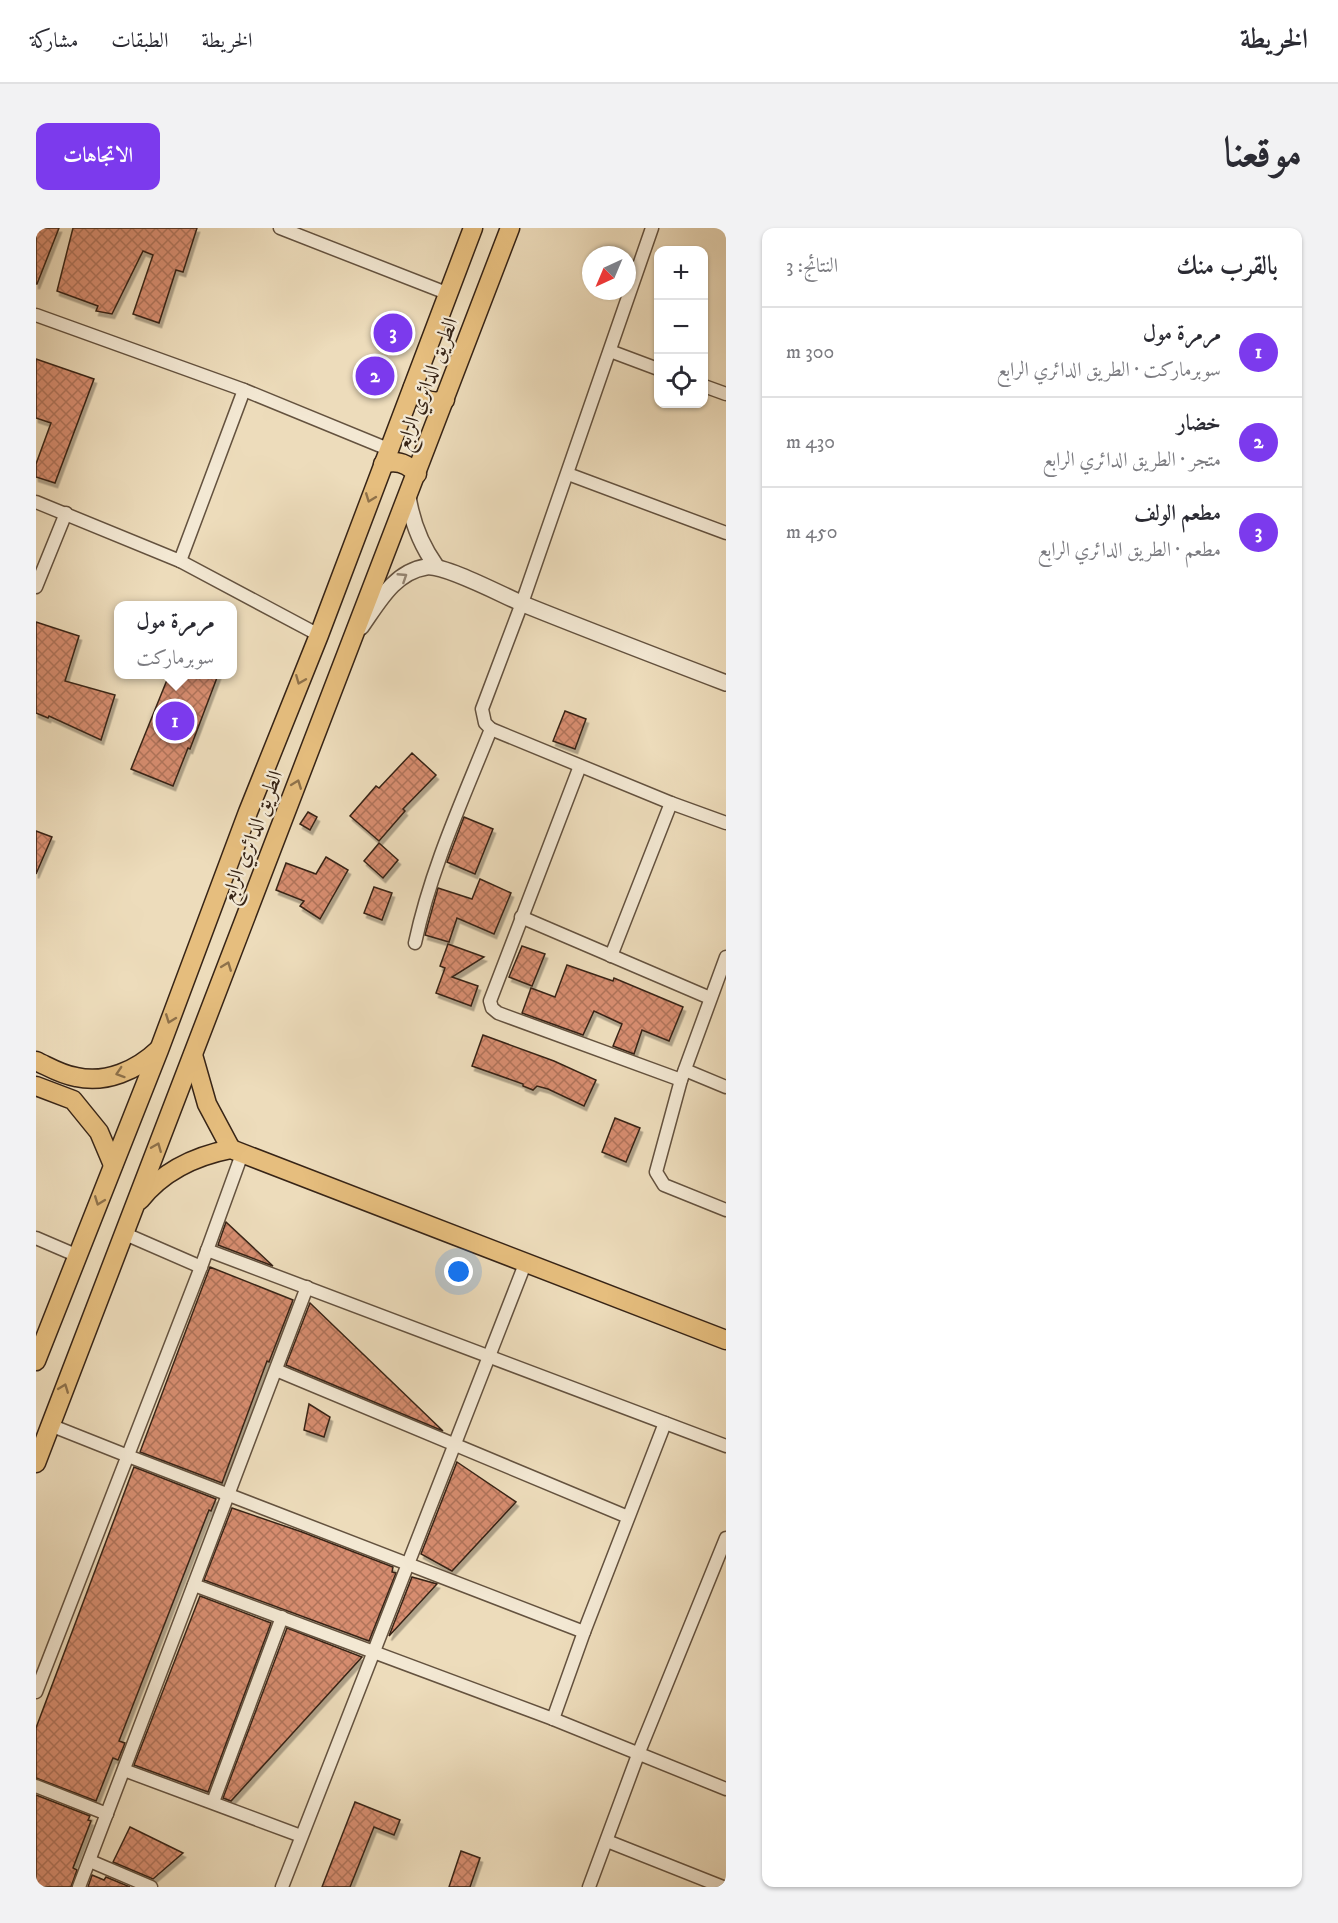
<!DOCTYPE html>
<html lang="ar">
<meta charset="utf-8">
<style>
:root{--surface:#fff;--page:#f2f2f3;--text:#2b2b33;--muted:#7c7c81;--line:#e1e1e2;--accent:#7c3aed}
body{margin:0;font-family:"IM FELL DW Pica",Amiri,serif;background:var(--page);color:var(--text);direction:rtl}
.controls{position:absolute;right:18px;top:18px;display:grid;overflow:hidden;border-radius:12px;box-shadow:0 2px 4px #0004}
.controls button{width:54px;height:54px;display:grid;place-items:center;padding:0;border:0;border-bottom:2px solid var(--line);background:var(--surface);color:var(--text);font:30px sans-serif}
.compass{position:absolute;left:546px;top:18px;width:54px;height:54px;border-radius:50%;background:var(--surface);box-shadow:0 2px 4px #0004;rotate:224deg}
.you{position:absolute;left:423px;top:1044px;width:21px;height:21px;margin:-15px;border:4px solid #fff;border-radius:50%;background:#1a73e8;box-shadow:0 0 0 9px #1a73e833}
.badge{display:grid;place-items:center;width:39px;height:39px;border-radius:50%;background:var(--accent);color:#fff;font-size:20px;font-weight:700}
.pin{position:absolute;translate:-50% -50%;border:3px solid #fff;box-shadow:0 2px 6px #0006}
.popup{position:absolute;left:78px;top:373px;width:123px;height:78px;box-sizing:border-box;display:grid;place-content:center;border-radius:12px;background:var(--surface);filter:drop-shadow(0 2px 4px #0005);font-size:20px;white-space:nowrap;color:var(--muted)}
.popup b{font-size:22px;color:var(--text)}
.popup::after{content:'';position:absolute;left:50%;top:100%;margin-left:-12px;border:12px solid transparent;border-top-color:var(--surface)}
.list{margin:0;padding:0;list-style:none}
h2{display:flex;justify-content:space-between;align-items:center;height:78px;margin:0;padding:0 24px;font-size:26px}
h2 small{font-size:20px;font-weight:400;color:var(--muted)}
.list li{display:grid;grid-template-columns:39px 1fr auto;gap:18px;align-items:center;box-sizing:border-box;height:90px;padding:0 24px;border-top:2px solid var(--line)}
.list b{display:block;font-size:22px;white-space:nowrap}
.list p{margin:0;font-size:20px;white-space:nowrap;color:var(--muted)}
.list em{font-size:20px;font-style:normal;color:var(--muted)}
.icon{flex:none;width:33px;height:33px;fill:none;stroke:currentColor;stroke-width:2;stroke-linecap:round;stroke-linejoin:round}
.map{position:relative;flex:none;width:690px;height:1659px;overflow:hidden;direction:ltr;border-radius:12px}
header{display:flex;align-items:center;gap:36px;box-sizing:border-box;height:84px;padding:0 30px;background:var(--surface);border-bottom:2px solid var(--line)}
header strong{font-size:28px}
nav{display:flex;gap:33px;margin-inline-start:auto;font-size:21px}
.intro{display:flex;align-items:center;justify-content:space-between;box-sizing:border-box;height:144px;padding:0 36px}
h1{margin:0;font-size:42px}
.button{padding:15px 27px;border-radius:12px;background:var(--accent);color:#fff;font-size:21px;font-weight:700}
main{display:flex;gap:36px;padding:0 36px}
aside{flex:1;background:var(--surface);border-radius:12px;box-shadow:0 2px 4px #0004}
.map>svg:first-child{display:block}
.building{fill:url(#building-cross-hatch);stroke:#372416;stroke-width:1.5;filter:url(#shadow)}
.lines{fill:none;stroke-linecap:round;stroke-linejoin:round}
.minor-casing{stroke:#64523f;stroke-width:15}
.tertiary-casing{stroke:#64523f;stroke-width:18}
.primary-casing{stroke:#372416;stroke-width:21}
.minor{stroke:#f3e8d3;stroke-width:12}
.tertiary{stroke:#f3e8d3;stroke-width:15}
.primary{stroke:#e6be7e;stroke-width:18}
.oneway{stroke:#8e714a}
.oneway2{stroke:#958674}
.labels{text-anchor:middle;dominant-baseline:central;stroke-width:4.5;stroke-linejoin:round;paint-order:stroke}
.street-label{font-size:21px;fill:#372416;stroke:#f3e8d3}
</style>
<header>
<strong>الخريطة</strong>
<nav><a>الخريطة</a><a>الطبقات</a><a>مشاركة</a></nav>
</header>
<div class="intro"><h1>موقعنا</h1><a class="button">الاتجاهات</a></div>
<main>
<aside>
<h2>بالقرب منك<small>النتائج: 3</small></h2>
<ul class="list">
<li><span class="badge">1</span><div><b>مرمرة مول</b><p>سوبرماركت · الطريق الدائري الرابع</p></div><em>300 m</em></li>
<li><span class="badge">2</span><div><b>خضار</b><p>متجر · الطريق الدائري الرابع</p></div><em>430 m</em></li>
<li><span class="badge">3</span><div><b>مطعم الولف</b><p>مطعم · الطريق الدائري الرابع</p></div><em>450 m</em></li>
</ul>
</aside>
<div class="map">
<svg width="690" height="1659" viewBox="0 0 690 1659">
<defs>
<pattern id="building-cross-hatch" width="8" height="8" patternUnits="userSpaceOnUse" patternTransform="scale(1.5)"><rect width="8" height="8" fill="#d78d6f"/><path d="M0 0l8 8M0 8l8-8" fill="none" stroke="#af735a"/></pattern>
<filter id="shadow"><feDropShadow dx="2.5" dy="4.5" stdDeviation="0" flood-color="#0004"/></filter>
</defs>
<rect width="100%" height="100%" fill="#eddcbb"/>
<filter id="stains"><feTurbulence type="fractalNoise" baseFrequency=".00333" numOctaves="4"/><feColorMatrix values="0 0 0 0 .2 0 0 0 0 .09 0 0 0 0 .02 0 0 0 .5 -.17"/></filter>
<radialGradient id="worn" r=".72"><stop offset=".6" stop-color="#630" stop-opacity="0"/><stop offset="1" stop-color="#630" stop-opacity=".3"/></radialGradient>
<g class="building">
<path d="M0,0H23L1,56H0Z"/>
<path d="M37,0H161L147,44L140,42L123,95L97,86L117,27L107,23L76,86L60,83L62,78L21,63Z"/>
<path d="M0,131L58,151L19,255L0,249V236L15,195L0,190Z"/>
<path d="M0,394L43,408L29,453L79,467L65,512L13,488L12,490L0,485Z"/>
<path d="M133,447H182L154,521L152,520L137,558L95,541Z"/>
<path d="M529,483L550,491L539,521L517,513Z"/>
<path d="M376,525L400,547L367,581L369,583L343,613L314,588L340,558L343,560Z"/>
<path d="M272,584L281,589L274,602L264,596Z"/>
<path d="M428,589L457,601L439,646L411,634Z"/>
<path d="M0,603L16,609L0,646Z"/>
<path d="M343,615L362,632L347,650L328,633Z"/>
<path d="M290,629L312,642L284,691L264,678L268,673L240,662L250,635L280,646Z"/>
<path d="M444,651L475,665L458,706L421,690L413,714L389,707L402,660L436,671Z"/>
<path d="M338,659L356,665L346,692L328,685Z"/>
<path d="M412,716L448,729L416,749L442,758L435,778L400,765L409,740L404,738Z"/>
<path d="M486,718L509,726L496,758L473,749Z"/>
<path d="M531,737L577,753L578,750L647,779L633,813L606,802L598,826L577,818L586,796L558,783L547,807L486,785L495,760L519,769Z"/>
<path d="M447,807L518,833L560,852L548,878L512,861L501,858L497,862L487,858V856L436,838Z"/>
<path d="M579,890L604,900L590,934L566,924Z"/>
<path d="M190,994L237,1038L182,1017Z"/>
<path d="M174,1039L257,1072L233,1134L231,1133L186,1255L104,1224Z"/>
<path d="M274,1075L407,1203L250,1137Z"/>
<path d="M273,1176L294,1189L288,1209L268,1202Z"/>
<path d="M421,1234L480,1274L416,1343L385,1326Z"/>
<path d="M98,1239L180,1271L175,1283L173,1282L83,1513L89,1515L82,1532L77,1530L60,1573L0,1550V1500Z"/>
<path d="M196,1280L266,1304L357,1339L356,1344L360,1345L333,1413L168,1352Z"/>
<path d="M376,1349L401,1356L353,1408Z"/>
<path d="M164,1368L235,1395L172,1564L98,1537Z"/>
<path d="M251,1400L326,1429L195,1573L187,1570Z"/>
<path d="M0,1567L54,1588L52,1592L55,1593L37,1640L41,1642L35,1659H0Z"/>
<path d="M319,1574L364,1592L358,1607L338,1599L314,1659H286Z"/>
<path d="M94,1599L147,1625L117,1651L77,1634Z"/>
<path d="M425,1623L444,1630L434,1659H413Z"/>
<path d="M56,1647L68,1652L70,1649L94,1659H52Z"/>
</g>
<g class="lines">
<defs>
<g id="minor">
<path d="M244,0L413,66"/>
<path d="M0,87L208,162L352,221"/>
<path d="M574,123L622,141"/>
<path d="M668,158L690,166"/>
<path d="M532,246L690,305"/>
<path d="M0,274L144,333L208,162"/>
<path d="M144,333L283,407"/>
<path d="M0,359L30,285"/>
<path d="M455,501L635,575L690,595"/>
<path d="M544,538L454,773L456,780L462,785L645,852"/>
<path d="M485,689L674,770"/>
<path d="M379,715C395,640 427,571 455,501L449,495L446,481L486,375L616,0"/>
<path d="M575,728L635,575"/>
<path d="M690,729L645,852L620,944L628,957L690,982"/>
<path d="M649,842L690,859"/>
<path d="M87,1005L165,1039"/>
<path d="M0,1010L42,1028"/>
<path d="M171,1022L690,1218"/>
<path d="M240,1142L592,1289"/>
<path d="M14,1197L92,1228L548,1404"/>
<path d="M158,1357L517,1491L690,1561"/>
<path d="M0,1464L165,1039L206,926"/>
<path d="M517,1491L548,1404L629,1195"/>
<path d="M88,1542L265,1608"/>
<path d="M0,1558L71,1586"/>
<path d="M177,1574L246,1389"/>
<path d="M571,1613L687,1659"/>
<path d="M54,1633L115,1659"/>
<path d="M43,1659L271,1059"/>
<path d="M246,1659L489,1036"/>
<path d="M553,1659L603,1524L690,1310"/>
</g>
<g id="tertiary">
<path d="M372,268C376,295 385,317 400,338"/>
<path d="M325,399C342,375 358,344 390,339C408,336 466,367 487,376C554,403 622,429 690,455"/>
</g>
<g id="primary">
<path d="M377,159C384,172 395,176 409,172"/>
<path d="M347,236C361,231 372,236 381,246"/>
<path d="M157,827L171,876L195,921"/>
<path d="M0,833C13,839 26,847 40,849C70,856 101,842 122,822"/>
<path d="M0,858L37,872L63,904L77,937"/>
<path d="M104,972C127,943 159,928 195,921L690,1112"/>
<path d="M0,1133L123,822L212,584L283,407L437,0"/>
<path d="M0,1235L474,0"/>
</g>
</defs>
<use href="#minor" class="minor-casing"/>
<use href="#tertiary" class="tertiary-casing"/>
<use href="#primary" class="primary-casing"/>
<use href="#minor" class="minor"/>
<use href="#tertiary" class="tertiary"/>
<use href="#primary" class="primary"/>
</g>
<defs><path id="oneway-chevron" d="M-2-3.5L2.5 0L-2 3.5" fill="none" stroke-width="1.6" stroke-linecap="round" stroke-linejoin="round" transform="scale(1.5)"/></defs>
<g class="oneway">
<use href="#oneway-chevron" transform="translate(334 270) rotate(111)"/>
<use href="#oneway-chevron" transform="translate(264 452) rotate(112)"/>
<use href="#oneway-chevron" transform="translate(261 556) rotate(-69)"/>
<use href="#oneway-chevron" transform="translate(191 738) rotate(-69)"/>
<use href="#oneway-chevron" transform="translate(134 791) rotate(111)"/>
<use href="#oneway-chevron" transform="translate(84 845) rotate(162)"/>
<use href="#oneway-chevron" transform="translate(121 919) rotate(-68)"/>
<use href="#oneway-chevron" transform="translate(63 973) rotate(111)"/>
<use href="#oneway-chevron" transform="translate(28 1160) rotate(-69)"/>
</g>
<use class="oneway2" href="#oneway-chevron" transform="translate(367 349) rotate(-33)"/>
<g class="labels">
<g class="street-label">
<text transform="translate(391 156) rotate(-69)">الطريق الدائري الرابع</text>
<text transform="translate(216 609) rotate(-69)">الطريق الدائري الرابع</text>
</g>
</g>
<rect width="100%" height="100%" filter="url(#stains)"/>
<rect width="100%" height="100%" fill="url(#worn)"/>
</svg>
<div class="controls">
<button>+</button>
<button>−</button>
<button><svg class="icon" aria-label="locate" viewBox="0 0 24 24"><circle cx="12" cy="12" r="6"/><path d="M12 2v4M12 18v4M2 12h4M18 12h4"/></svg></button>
</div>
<svg class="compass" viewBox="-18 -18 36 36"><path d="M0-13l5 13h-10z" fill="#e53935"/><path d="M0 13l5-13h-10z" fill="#7c7c81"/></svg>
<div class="you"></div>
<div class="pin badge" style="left:139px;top:493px">1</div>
<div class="popup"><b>مرمرة مول</b>سوبرماركت</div>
<div class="pin badge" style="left:339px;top:148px">2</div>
<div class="pin badge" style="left:357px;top:105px">3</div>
</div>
</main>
